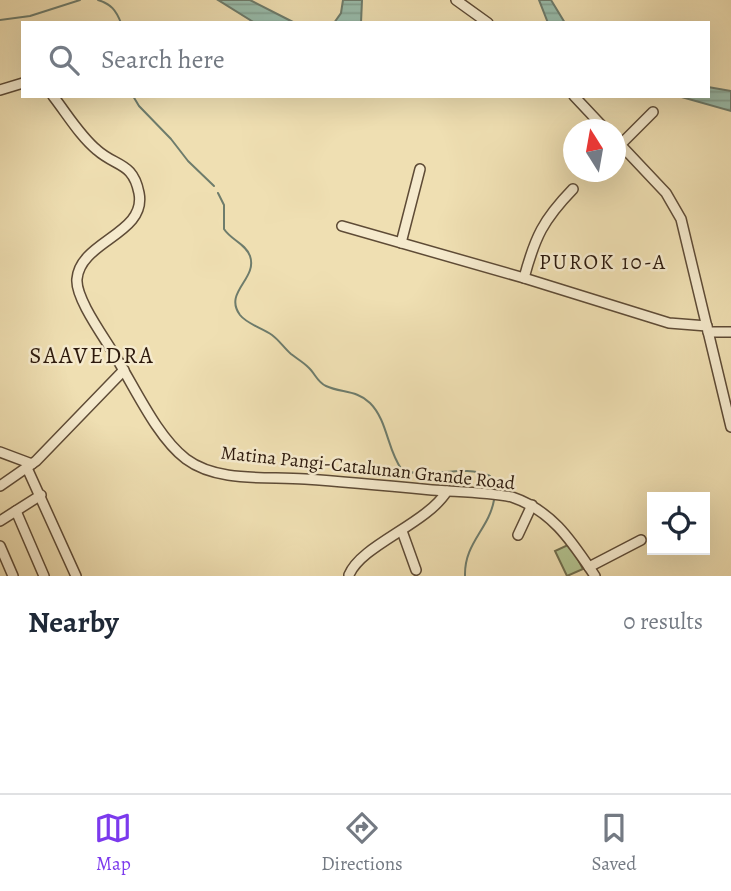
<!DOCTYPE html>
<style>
:root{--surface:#fff;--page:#f6f6f7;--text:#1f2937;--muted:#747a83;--line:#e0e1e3;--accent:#7c3aed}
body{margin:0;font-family:Alegreya,serif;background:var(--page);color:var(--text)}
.controls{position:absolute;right:21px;bottom:21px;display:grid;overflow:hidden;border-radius:0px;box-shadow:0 7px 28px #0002}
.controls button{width:63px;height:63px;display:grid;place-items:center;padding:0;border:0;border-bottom:2px solid var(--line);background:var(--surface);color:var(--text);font:35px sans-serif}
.compass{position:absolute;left:563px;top:119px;width:63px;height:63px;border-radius:50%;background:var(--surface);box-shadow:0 7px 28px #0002;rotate:349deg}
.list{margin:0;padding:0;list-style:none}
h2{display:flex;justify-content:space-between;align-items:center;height:91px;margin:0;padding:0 28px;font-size:30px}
h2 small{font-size:23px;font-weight:400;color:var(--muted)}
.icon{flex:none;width:38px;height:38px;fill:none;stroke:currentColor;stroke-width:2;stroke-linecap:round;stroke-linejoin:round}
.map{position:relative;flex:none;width:731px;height:576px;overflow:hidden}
.search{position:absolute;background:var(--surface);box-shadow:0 7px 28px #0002;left:21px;right:21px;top:21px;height:77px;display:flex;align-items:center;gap:18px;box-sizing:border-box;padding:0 24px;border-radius:0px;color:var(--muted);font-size:26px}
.sheet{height:217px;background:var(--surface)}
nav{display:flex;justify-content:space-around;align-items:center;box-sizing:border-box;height:98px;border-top:2px solid var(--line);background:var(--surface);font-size:19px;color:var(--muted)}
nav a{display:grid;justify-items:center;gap:4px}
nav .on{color:var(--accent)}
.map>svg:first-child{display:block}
.pitch{fill:#b3c390;stroke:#706e4e;stroke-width:2}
.water{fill:url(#water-rules);stroke:#6e7c6c;stroke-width:2}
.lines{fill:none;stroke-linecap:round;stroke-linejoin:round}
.stream{stroke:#6e7c6c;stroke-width:2}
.minor-casing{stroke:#5e4b36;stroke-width:12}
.minor{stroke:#f5eacd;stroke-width:9}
.labels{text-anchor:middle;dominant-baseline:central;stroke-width:5;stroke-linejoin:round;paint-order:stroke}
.street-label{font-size:19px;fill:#2d1a0d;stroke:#f5eacd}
.neighbourhood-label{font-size:21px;letter-spacing:2px;fill:#2d1a0d;stroke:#f5eacd}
.quarter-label{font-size:23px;letter-spacing:2px;fill:#2d1a0d;stroke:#f5eacd}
</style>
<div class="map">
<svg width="731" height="576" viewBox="0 0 731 576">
<defs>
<pattern id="water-rules" width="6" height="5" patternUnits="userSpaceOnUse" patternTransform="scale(1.75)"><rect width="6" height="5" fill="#9abdab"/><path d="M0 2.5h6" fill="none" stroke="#85a292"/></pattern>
</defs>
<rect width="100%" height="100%" fill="#efdfb2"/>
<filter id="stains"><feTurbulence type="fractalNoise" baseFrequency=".00286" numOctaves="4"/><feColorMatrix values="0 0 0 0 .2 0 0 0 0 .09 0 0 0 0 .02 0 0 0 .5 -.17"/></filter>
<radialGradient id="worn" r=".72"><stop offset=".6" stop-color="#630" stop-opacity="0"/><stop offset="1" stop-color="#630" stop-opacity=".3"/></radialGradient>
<path class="pitch" d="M570,544L583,569L567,576L555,551Z"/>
<g class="water">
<path d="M218,0H250L295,23H255Z"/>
<path d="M343,0H362L361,23H334L341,13Z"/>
<path d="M539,0H551L565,23H548Z"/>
<path d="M708,87L731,91V111L678,96H708Z"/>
</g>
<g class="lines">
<g class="stream">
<path d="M98,0C111,4 116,10 121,23"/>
<path d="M0,20L30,16L80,0"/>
<path d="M133,96L139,106L171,139L188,161L214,186"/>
<path d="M218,193L224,205V229C231,240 245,243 250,256C258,279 223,292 240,315C247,324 262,328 272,335C279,340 284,348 291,354C296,358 303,362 308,367C315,373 317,382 326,386C341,393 357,390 370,403C388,421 387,450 402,470C430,480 462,463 490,476L494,488"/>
<path d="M465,576C464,543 489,529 494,500"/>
</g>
<defs>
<g id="minor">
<path d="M456,0L488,23"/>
<path d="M0,90L23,83"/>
<path d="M53,96C67,114 80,136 97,150C116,167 133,162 139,193C147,234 80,241 77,279C75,299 107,341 117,359C136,390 158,438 186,459C218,483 268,476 305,479C348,482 390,486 432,490C459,492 486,492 512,497C553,511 572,542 595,576"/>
<path d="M574,96L606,130"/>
<path d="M616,140L666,193L681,219L731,427"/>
<path d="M620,145L653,112"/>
<path d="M342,226L524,278L669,323L707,326"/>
<path d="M401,243L420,169"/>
<path d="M524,278C535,237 543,220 573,189"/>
<path d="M708,332H731"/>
<path d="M0,452L32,464"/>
<path d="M27,468L76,576"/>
<path d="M0,486L36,461L124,370"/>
<path d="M16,511L44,576"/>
<path d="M0,521L41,495"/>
<path d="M402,531L416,570"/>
<path d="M518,535L532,505"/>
<path d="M0,546L13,576"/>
<path d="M589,567L641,540"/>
<path d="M349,575C361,545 427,524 447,491"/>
</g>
</defs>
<use href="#minor" class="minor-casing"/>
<use href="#minor" class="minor"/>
</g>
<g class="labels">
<g class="street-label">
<text transform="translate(368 468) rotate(6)">Matina Pangi-Catalunan Grande Road</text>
</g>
<g class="neighbourhood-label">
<text x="603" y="262">PUROK 10-A</text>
</g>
<g class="quarter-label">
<text x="92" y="355">SAAVEDRA</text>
</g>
</g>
<rect width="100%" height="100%" filter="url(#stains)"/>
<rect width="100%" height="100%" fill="url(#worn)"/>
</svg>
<div class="controls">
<button><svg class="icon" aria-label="locate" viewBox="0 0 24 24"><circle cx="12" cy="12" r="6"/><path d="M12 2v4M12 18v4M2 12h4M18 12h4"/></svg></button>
</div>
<svg class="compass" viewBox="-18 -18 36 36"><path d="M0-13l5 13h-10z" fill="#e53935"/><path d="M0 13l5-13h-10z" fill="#747a83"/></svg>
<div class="search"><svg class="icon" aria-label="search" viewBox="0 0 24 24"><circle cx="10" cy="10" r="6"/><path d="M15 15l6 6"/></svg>Search here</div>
</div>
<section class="sheet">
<h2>Nearby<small>0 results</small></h2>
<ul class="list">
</ul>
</section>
<nav>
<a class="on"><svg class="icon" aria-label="map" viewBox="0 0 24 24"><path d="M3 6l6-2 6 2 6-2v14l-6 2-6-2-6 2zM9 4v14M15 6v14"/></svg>Map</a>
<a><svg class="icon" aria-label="directions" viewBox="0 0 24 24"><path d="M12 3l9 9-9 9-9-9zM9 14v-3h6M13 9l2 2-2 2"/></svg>Directions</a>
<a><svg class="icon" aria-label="saved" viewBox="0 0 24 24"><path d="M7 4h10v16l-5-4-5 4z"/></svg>Saved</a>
</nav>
